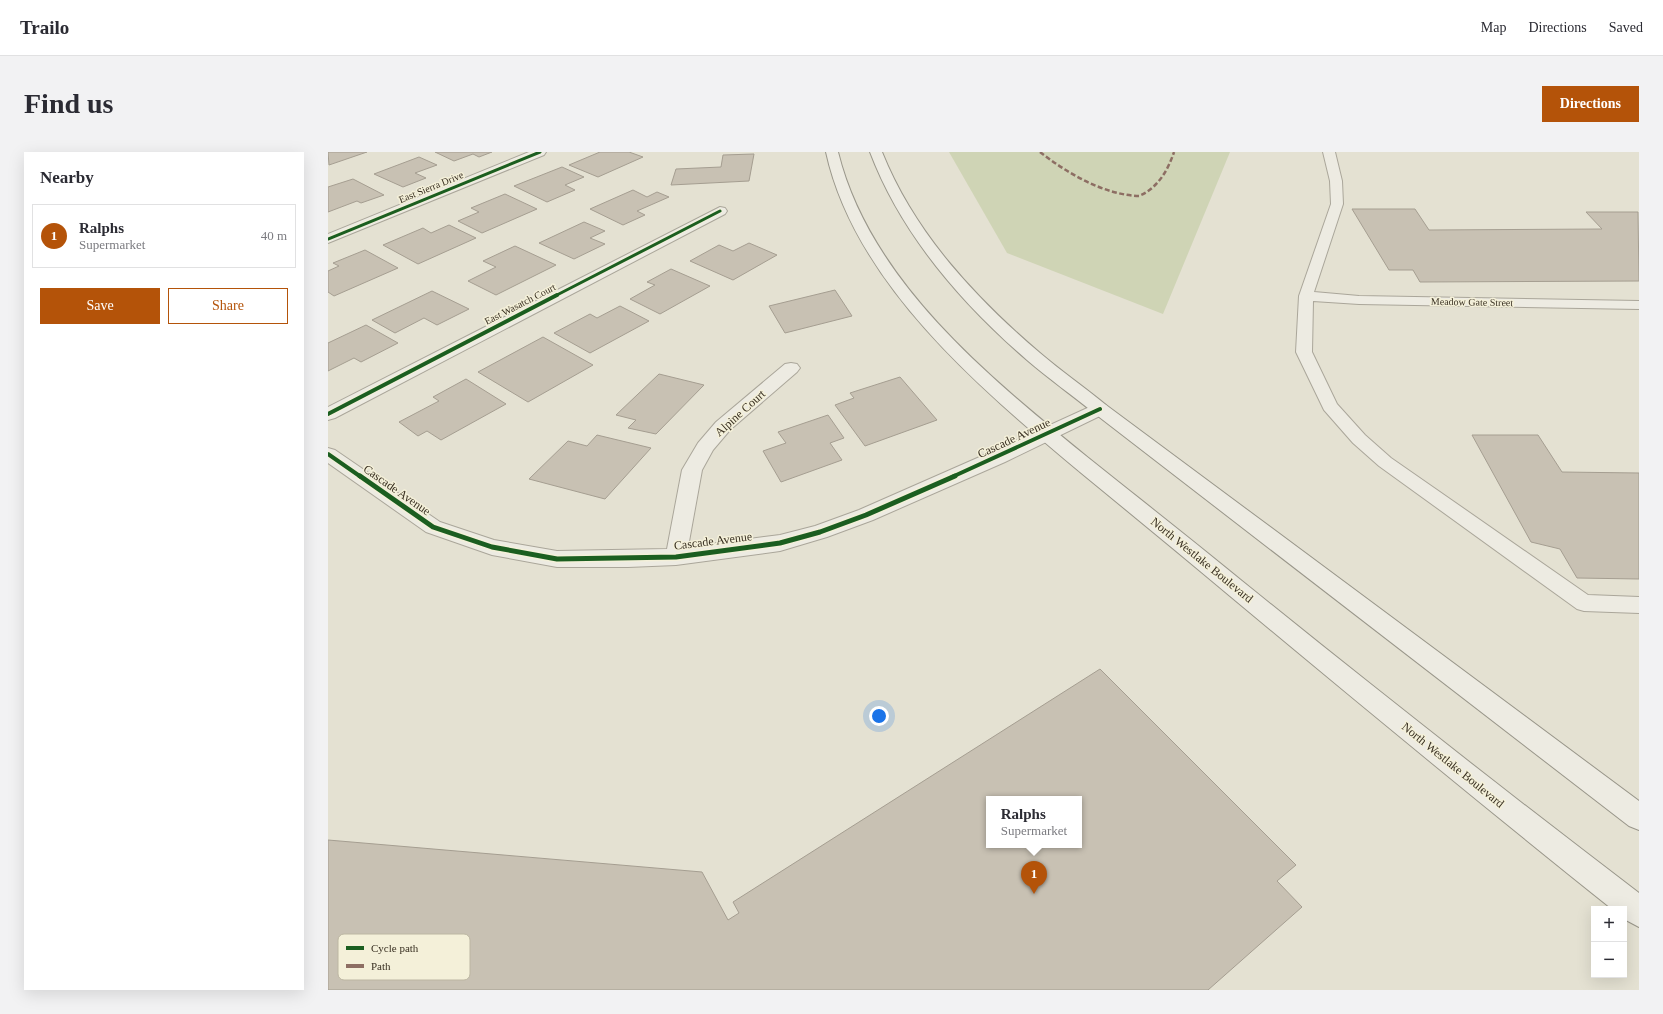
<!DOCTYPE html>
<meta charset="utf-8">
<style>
:root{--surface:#fff;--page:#f2f2f3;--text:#2b2b33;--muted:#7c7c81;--line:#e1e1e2;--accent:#b45309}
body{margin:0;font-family:"Times New Roman",serif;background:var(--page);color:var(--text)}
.controls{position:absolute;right:12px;bottom:12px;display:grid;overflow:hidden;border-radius:0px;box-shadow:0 4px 16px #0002}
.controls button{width:36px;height:36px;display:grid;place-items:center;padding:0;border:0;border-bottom:1px solid var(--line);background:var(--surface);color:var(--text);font:20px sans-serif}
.you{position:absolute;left:551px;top:564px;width:14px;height:14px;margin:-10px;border:3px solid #fff;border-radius:50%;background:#1a73e8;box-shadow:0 0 0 6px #1a73e833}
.badge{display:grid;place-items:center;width:26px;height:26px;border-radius:50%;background:var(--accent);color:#fff;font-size:13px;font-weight:700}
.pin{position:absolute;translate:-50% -33px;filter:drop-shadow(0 1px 2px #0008)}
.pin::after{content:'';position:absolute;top:21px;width:14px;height:12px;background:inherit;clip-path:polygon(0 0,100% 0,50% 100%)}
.popup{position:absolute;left:658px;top:644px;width:96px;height:52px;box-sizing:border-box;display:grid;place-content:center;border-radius:0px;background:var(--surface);filter:drop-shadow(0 1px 3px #0005);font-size:13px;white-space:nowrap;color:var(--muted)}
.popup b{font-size:15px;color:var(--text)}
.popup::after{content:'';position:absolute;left:50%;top:100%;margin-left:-8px;border:8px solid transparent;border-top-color:var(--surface)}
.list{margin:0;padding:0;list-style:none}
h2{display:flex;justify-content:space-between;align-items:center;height:52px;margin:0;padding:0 16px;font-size:17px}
h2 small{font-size:13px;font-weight:400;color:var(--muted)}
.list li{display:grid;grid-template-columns:26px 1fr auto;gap:12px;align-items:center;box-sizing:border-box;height:64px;margin:0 8px 8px;padding:0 8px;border:1px solid var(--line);border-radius:0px}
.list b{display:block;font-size:15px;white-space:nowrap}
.list p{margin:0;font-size:13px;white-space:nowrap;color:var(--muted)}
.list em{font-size:13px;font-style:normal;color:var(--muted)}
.actions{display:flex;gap:8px;padding:12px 16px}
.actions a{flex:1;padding:9px 0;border:1px solid var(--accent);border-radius:0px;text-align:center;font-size:14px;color:var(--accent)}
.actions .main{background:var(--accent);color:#fff}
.map{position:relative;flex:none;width:1311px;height:838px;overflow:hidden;border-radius:0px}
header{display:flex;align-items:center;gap:24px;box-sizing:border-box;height:56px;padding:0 20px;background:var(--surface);border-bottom:1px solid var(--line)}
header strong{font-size:19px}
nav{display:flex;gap:22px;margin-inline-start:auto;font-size:14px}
.intro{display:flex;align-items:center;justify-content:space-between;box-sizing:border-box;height:96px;padding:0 24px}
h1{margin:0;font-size:28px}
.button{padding:10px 18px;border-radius:0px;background:var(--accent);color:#fff;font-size:14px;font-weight:700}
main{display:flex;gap:24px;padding:0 24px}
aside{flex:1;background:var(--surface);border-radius:0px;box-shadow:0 4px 16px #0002}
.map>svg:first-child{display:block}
.green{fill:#cfd4b5}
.building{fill:#c8c1b3;stroke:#a59e91;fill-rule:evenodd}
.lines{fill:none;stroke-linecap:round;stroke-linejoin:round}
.service-casing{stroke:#aaa69a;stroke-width:2}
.minor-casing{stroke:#aaa69a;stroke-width:2}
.secondary-casing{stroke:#99968a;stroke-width:2}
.service{fill:#edebe2;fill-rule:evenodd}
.minor{fill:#edebe2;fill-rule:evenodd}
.secondary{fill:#edebe2;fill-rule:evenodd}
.quiet{stroke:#8d6e63;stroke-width:2.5;stroke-dasharray:5 2.5;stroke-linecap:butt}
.cycleway-far2-casing{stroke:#f4f0d9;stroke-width:4.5}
.cycleway-far1-casing{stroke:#f4f0d9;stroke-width:6}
.cycleway-casing{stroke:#f4f0d9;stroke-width:8}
.cycleway-far2{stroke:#1b5e20;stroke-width:3}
.cycleway-far1{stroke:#1b5e20;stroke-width:4}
.cycleway{stroke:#1b5e20;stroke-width:5}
.labels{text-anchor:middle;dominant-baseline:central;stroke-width:3;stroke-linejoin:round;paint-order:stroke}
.far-street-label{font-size:10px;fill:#393022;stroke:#f4f0d9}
.street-label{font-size:12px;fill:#393022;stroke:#f4f0d9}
.key{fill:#f4f0d9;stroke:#bcb6a2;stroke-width:1}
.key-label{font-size:11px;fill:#393022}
</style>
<header>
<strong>Trailo</strong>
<nav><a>Map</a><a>Directions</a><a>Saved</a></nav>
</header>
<div class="intro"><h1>Find us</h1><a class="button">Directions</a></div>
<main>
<aside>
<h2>Nearby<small></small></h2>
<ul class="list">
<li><span class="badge">1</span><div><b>Ralphs</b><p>Supermarket</p></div><em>40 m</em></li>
</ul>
<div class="actions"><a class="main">Save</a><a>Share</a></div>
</aside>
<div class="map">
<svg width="1311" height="838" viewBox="0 0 1311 838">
<rect width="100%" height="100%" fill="#e4e1d2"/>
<path class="green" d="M621,0H902L835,162L679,101Z"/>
<g class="building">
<path d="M0,0H39L1,13Z"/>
<path d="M107,0H164L151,5L145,2L126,9Z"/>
<path d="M272,0H301L315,5L270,25L241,13Z"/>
<path d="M426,2L421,29L343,33L348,17L393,15L395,3Z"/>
<path d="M91,5L109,13L87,21L98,26L75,35L46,22Z"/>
<path d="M234,15L256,25L237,33L247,38L219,50L186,34Z"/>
<path d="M25,27L56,43L33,51L29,49L0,60V35Z"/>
<path d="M305,38L319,45L329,40L341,45L309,59L317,63L295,73L262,57Z"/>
<path d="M177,42L209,57L154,81L130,69L151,60L143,56Z"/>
<path d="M1024,57H1087L1101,78L1274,77L1258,60H1310L1311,129L1092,130L1085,118H1061Z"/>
<path d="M256,70L277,79L262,86L277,92L246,107L211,91Z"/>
<path d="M121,73L148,86L90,112L55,93L95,76L103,81Z"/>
<path d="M421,91L449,103L405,128L362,109L391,93L405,99Z"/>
<path d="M187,94L228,113L168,143L140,129L168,115L155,109Z"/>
<path d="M37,98L70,116L6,144L0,140V119L11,114L5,111Z"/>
<path d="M343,117L382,134L332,162L302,147L327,133L319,130Z"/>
<path d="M507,138L524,164L457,181L441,154Z"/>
<path d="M104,139L141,157L109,173L96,166L67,181L44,168Z"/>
<path d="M292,154L321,169L262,201L226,181L262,162L269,166Z"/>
<path d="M38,173L70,191L33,210L26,206L0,219V191Z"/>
<path d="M215,185L265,213L200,250L150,220Z"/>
<path d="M331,222L376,233L328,282L300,276L308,268L288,263Z"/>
<path d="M572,225L609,268L537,294L507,253L526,246L522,241Z"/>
<path d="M138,227L178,252L113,288L99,279L90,284L71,270L111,249L105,245Z"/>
<path d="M500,263L516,286L502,291L514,308L453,330L435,299L458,291L450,280Z"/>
<path d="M269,283L323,296L277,347L201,327L240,289L259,294Z"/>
<path d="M1144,283H1210L1234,320L1311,321V427L1249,426L1232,397L1203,390Z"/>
<path d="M772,517L968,713L949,729L974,755L880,838H0V688L374,720L400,768L411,761L405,750ZM661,647H751V693H661Z"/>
</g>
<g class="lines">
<defs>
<path id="service" d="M995,0H1007L1014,29L1015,52L986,140L1031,144L1311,149V157L1031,152L985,149L984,200L1009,252L1037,283L1063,306L1260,443L1311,445V461L1256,459L1249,457L1051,314L1025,291L996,258L968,200L971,144L1003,52L1002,29Z"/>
<g id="minor">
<path d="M201,0H218L216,3L0,91V82Z"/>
<path d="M392,55L397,56L399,59L397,62L7,266L0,268V255Z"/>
<path d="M463,211L469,212L472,216L469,220L402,278L385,298L374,318L360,395L452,383L487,374L531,358L663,300L766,253L772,251L778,253L781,257L778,261L677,310L545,368L499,385L452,399L348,413L300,415H229L164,403L98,380L0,311V296L7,298L112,370L166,388L229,399L339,397L354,318L370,291L388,270L457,212Z"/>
</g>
<g id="secondary">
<path d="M498,0H510C542,130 663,227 763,308C813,348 864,388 914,429C1045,535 1177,639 1311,741V775L1296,767V757H1284C1155,654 1028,549 902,444C852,402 802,361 752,320C653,237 527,132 498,0Z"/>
<path d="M542,0H554C586,80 646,145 712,201C733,219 756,235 778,253L1311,649V678L1301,674L766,261C744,243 721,227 699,208C633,151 573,82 542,0Z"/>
</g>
</defs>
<use href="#service" class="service-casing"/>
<use href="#minor" class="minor-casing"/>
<use href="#secondary" class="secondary-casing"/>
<use href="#service" class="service"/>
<use href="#minor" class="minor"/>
<use href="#secondary" class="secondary"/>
<path class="quiet" d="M712,0C739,21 776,43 811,44C830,36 840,18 846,0"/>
<defs>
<g id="cycleway-far2">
<path d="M0,87L212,0"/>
<path d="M227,144L392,59"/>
</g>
<g id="cycleway-far1">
<path d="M0,262L229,143"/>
<path d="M0,302L33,325"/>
<path d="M624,325L772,257"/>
</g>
<path id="cycleway" d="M32,324L105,375L164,395L229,407L348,405L452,391L492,380L538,363L627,324"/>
</defs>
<use href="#cycleway-far2" class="cycleway-far2-casing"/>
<use href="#cycleway-far1" class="cycleway-far1-casing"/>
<use href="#cycleway" class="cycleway-casing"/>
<use href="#cycleway-far2" class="cycleway-far2"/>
<use href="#cycleway-far1" class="cycleway-far1"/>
<use href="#cycleway" class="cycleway"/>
</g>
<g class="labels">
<g class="far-street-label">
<text transform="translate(103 35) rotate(-22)">East Sierra Drive</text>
<text transform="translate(1144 150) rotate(1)">Meadow Gate Street</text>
<text transform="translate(192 152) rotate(-27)">East Wasatch Court</text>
</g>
<g class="street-label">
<text transform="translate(412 261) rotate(-42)">Alpine Court</text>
<text transform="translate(686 286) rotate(-25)">Cascade Avenue</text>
<text transform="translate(69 338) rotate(35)">Cascade Avenue</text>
<text transform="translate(385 389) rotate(-7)">Cascade Avenue</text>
<text transform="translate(874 408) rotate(39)">North Westlake Boulevard</text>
<text transform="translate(1125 613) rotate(39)">North Westlake Boulevard</text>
</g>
</g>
<rect x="10" y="782" width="132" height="46" rx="6" class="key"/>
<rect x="18" y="794" width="18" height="4" fill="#1b5e20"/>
<rect x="18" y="812" width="18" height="4" fill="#8d6e63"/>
<g class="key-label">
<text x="43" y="800">Cycle path</text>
<text x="43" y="818">Path</text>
</g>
</svg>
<div class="controls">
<button>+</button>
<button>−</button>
</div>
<div class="you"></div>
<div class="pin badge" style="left:706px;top:742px">1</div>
<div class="popup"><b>Ralphs</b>Supermarket</div>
</div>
</main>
